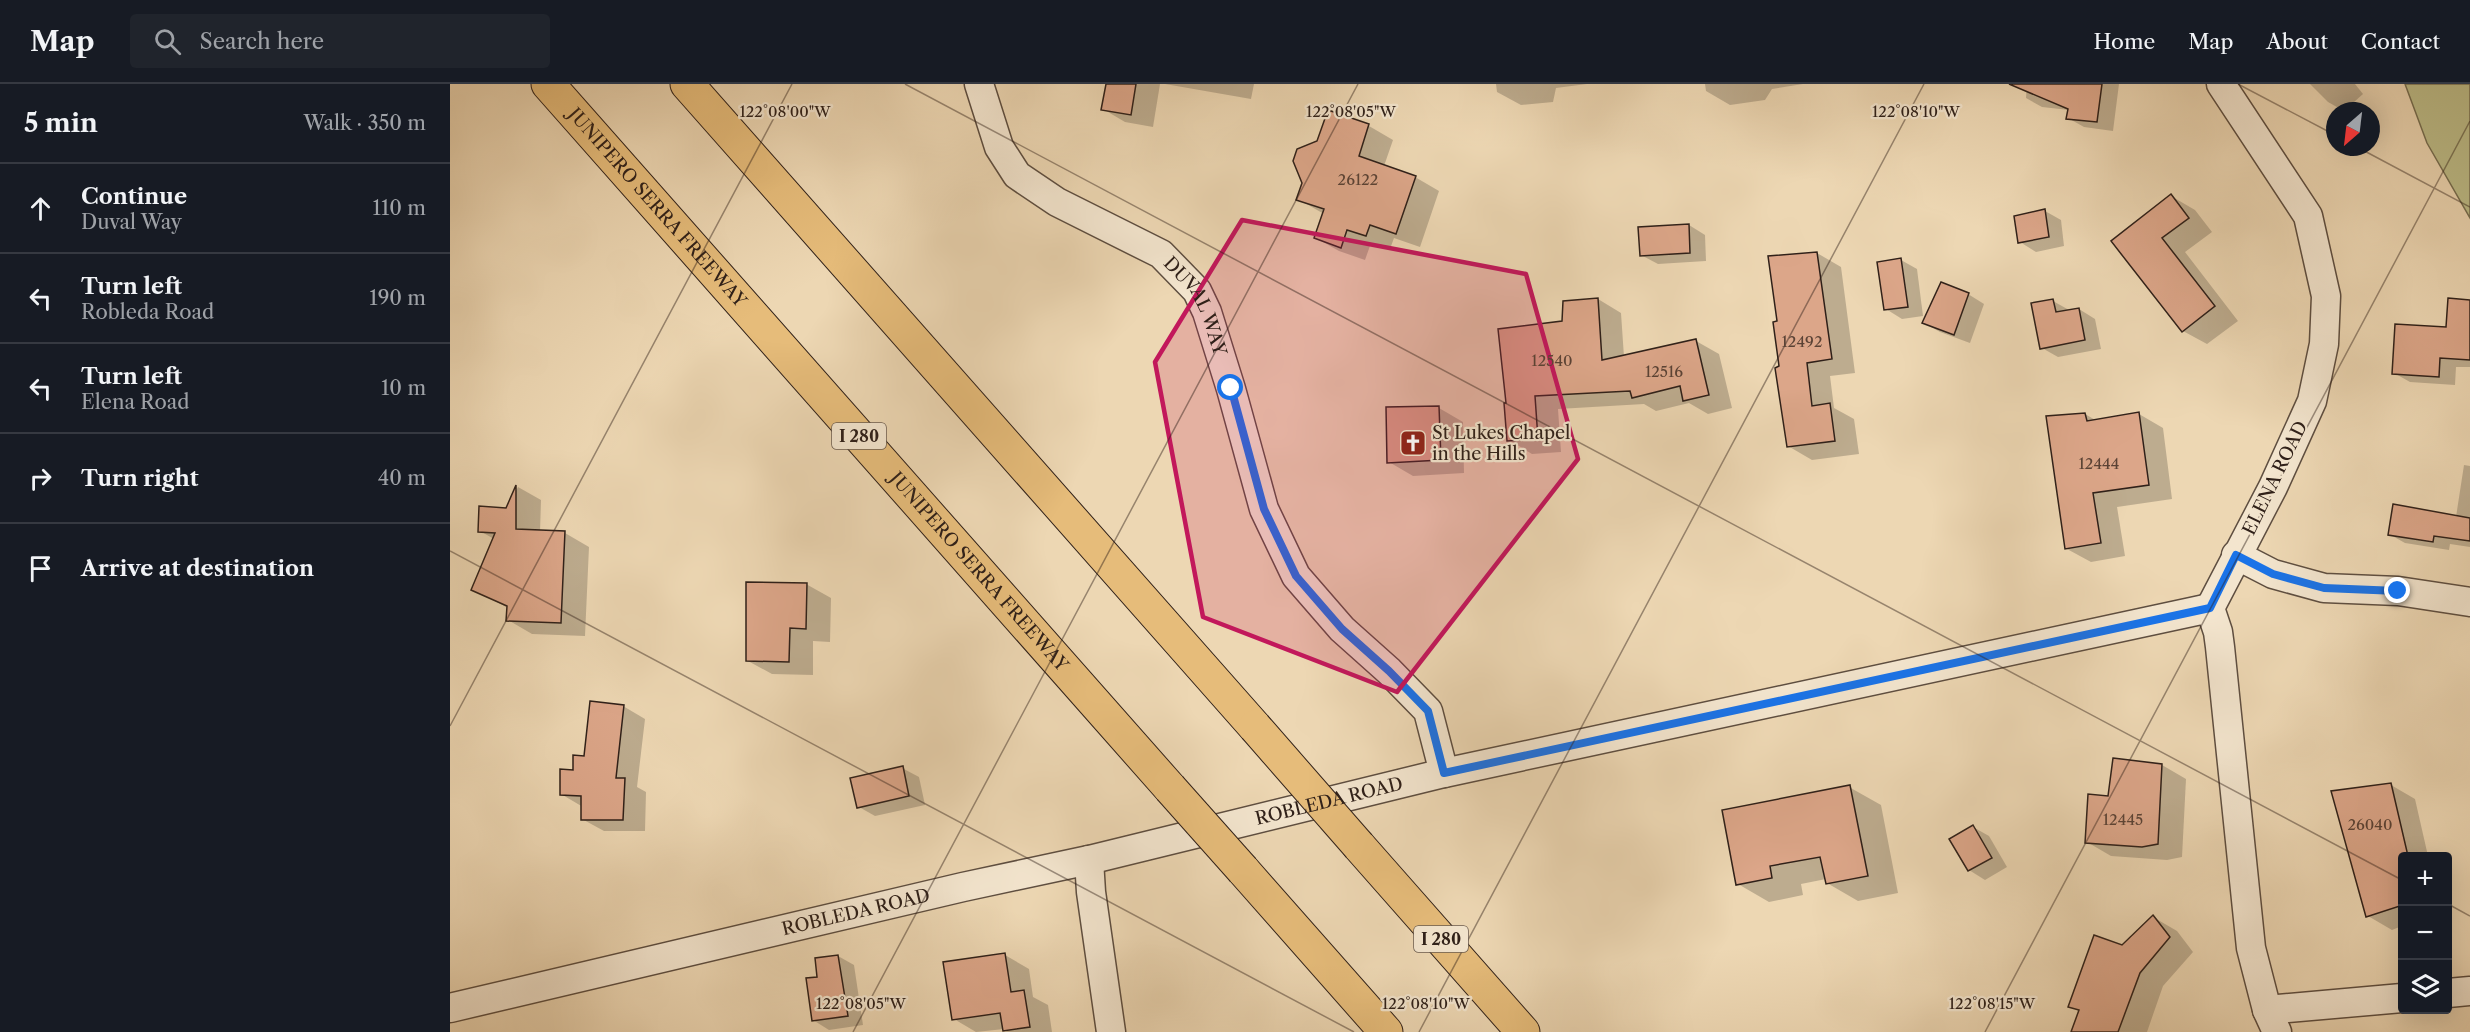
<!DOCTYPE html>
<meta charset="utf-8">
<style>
:root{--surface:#171b24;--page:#20242c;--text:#f1f3f6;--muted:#9ea1a6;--line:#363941}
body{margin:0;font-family:"Libre Caslon Text",serif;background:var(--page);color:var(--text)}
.controls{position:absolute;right:18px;bottom:18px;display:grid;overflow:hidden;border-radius:6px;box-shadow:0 6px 24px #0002}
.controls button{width:54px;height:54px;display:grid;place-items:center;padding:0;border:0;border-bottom:2px solid var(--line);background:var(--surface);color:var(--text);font:30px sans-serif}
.compass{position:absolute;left:1876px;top:18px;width:54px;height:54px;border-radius:50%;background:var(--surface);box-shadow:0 6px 24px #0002;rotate:208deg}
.stop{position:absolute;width:18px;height:18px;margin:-14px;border:4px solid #1a73e8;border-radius:50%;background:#fff}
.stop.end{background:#1a73e8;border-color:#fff;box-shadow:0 2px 6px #0008}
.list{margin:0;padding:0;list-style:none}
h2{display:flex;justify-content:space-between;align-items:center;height:78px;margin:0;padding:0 24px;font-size:26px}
h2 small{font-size:20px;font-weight:400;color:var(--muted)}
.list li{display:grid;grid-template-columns:39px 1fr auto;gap:18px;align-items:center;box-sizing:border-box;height:90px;padding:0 24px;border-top:2px solid var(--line)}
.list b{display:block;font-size:22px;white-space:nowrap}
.list p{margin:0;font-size:20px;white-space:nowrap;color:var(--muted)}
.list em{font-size:20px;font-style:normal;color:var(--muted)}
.icon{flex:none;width:33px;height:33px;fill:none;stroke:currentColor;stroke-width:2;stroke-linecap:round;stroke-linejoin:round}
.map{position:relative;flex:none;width:2020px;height:948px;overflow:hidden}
header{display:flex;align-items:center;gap:36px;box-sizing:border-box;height:84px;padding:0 30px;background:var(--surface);border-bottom:2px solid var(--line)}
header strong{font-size:28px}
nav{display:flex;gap:33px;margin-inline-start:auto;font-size:21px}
.search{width:420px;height:54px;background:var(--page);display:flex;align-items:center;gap:15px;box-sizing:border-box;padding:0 21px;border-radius:6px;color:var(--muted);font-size:22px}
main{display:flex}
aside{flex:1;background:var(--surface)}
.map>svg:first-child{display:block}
.green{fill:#bdbd89;stroke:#766e51;stroke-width:1.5}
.shadow{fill:#0003}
.building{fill:#dca689;stroke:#2f2019;stroke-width:1.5}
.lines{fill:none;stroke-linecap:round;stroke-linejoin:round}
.minor-casing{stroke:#5e4e40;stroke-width:31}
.highway-casing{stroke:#2f2019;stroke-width:35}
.minor{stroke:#f3e5ce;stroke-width:28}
.highway{stroke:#e6bc7a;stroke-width:33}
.highway-bridge-casing{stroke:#2f2019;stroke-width:35;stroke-linecap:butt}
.highway-bridge{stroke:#e6bc7a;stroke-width:33}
.route{stroke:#1a73e8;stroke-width:8}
.marked{fill:#c2185b;fill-opacity:0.2;stroke:#c2185b;stroke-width:4.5;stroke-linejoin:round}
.ticks{fill:none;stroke:#2f2019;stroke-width:1.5;stroke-opacity:0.45}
.labels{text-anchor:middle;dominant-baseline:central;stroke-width:4.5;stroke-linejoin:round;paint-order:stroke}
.number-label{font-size:15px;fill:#5a4235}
.shield{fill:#f3e5ce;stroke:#6a5b4f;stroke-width:1.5}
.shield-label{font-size:16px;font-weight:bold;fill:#2f2019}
.street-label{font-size:18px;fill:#2f2019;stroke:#f3e5ce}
.poi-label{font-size:18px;fill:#2f2019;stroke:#f3e5ce;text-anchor:start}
.ticks-label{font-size:15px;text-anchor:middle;fill:#2f2019;stroke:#f3e5ce;stroke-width:4.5;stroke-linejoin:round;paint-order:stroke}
</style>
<header>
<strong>Map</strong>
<div class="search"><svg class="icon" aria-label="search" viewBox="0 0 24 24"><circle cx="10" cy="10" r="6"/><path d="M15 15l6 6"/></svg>Search here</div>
<nav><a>Home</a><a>Map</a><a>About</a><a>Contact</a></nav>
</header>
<main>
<aside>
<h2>5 min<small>Walk · 350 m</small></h2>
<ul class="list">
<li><svg class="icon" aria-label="ahead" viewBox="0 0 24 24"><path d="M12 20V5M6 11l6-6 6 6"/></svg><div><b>Continue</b><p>Duval Way</p></div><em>110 m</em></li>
<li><svg class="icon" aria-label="left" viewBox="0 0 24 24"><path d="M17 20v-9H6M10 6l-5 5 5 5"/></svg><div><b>Turn left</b><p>Robleda Road</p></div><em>190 m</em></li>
<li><svg class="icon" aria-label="left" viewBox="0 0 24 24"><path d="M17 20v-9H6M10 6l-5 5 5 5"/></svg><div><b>Turn left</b><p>Elena Road</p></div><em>10 m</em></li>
<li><svg class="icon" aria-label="right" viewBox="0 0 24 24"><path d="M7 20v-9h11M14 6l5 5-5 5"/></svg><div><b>Turn right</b></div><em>40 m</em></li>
<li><svg class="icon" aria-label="arrive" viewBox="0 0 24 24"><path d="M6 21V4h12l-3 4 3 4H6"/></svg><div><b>Arrive at destination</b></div></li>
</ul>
</aside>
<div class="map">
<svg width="2020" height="948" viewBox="0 0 2020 948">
<rect width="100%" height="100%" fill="#edd7b3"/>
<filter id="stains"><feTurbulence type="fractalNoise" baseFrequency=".00333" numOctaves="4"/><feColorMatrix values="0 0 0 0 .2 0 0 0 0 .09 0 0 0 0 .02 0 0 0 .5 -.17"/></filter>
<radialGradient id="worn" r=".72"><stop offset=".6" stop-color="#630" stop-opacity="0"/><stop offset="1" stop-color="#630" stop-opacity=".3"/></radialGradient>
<path class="green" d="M1955,0H2020V134L1977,59Z"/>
<g class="shadow">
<path d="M657,0H710L703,43L675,38L653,25Z"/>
<path d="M715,0H804L801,15Z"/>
<path d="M1046,0H1137L1106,4L1103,18L1071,21L1047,8Z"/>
<path d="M1255,0H1353L1322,5L1315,16L1280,21L1256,7Z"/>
<path d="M1577,0H1669L1663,47L1634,43L1618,34L1619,26L1592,23L1576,14Z"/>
<path d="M1860,0H1905L1913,10L1894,27L1878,18Z"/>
<path d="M878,28L919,42L943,56L934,82L965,93L989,107L970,163L944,154L940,165L921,159L915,176L889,167L866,154L874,130L848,115Z"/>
<path d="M1721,112L1745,126L1762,148L1735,168L1788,237L1757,260L1733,247L1663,157Z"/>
<path d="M1595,127L1611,136L1614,162L1586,168L1570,158Z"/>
<path d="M1239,141L1255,151L1256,177L1208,180L1191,171Z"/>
<path d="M1367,169L1391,183L1405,289L1380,292L1384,324L1404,335L1409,370L1362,376L1338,362L1328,238Z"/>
<path d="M1451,176L1467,185L1473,232L1452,235L1436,225Z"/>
<path d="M1518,210L1534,220L1520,259L1490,248L1474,239Z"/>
<path d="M1148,215L1171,229L1174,273L1246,257L1269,270L1282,324L1258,330L1239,319L1206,327L1194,320L1108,325L1111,368L1082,370L1059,356L1113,238Z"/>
<path d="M1603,217L1619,226L1629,225L1645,235L1651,265L1608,273L1592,264Z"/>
<path d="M2020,217V283H2006L2005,301L1960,298L1944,289L1997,244Z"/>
<path d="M989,324L1013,338L1014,389L963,392L939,378Z"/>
<path d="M1635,330L1647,337L1689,330L1713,344L1722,415L1667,423L1675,472L1641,478L1617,465Z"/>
<path d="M2014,381L2020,382V463L2000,460L1999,466L1955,459L1939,450L2006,433Z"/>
<path d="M68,403L91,416L90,448L115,449L139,463L135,552L82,550L58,536V524L23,505L44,455L30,447L57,425Z"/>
<path d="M356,500L381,514L380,558L363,557V591L322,590L298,577Z"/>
<path d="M173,622L195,635L187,703L196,708L195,747H154L132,735L133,723L111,710L124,688Z"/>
<path d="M1712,681L1736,695L1732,773L1717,776L1661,772L1637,758L1660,713Z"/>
<path d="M452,684L469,693L475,721L425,732L409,723Z"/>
<path d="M1941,701L1965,715L1978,772H1952V842L1942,846L1918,832Z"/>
<path d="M1399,703L1431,721L1448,809L1408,817L1377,799L1376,795L1351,800L1353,811L1319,818L1288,800Z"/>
<path d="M1523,743L1539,752L1557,783L1535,796L1519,786Z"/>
<path d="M1703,833L1727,847L1743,868L1713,902L1697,948H1623L1630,928L1620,922Z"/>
<path d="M555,871L579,885L583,913L598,921L602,948H557L554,945L526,948L504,935Z"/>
<path d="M388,872L404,881L413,941L379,946L363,936L369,894Z"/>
</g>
<g class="building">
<path d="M656,0H686L681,31L651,26Z"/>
<path d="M1559,0H1652L1647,38L1616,35L1618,25Z"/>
<path d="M878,26L919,40L909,72L966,92L946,150L920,141L916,152L897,146L891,164L864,154L874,125L846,116L852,99L843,77L847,65L867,57Z"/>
<path d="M1721,110L1739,134L1712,154L1765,222L1732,248L1661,157Z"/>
<path d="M1595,125L1599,153L1568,159L1564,132Z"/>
<path d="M1239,140L1240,169L1190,172L1188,143Z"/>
<path d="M1367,168L1382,275L1357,279L1362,322L1380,319L1385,357L1337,363L1325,284L1329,282L1323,238L1327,237L1318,172Z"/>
<path d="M1451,174L1458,223L1434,226L1427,178Z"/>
<path d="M1491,198L1519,209L1504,251L1472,239Z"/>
<path d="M1148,214L1152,276L1246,255L1259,311L1233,317L1230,302L1182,314L1180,307L1085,312L1088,355L1057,357L1054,319H1056L1048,245L1112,237L1113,217Z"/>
<path d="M1998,214L2020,216V276L1990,274L1989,293L1942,290L1945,240L1996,243Z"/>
<path d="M1603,215L1606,228L1629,224L1635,256L1590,265L1581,219Z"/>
<path d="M989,322L991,376L937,379L936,323Z"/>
<path d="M1689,328L1699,401L1643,409L1651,459L1615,465L1596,332L1635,329L1637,337Z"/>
<path d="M66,401V445L115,447L111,539L56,537L57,522L21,506L45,449L28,448L29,422L56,424Z"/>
<path d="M1943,420L2020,434V457L1984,452L1983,458L1938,451Z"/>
<path d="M296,498L357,499L356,545L340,544L339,578L296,577Z"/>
<path d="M140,617L174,621L166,694H175L173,736H131V712L110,711V685L123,686V671L134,672Z"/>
<path d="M1663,674L1712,680L1708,760L1692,763L1635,759L1638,710L1658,712Z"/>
<path d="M453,682L459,712L407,724L400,694Z"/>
<path d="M1941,699L1958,772H1953V821L1916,833L1881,707Z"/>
<path d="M1400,701L1418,792L1376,800L1370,773L1320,782L1322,794L1286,801L1272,726Z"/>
<path d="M1523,741L1542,774L1518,787L1499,755Z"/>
<path d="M1703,831L1720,853L1690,889L1668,948H1621L1629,926L1618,923L1644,851L1672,861Z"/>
<path d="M555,869L561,908L574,906L580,943L553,947L550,929L502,936L493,878Z"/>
<path d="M388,871L398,932L362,937L356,894L367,893L365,874Z"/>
</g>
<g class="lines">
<defs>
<g id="minor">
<path id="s1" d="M529,0L549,63L567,91L607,118L711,170L747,207L757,228L781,305L814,425L846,492L892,545L939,587L978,627L994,689"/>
<path d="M1771,0L1858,132L1876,212L1874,260L1862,317L1823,403L1760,524L1768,548L1770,563L1801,864L1817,926L1827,948"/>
<path d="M1786,471L1823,490L1874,504L1948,507L2020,518"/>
<path d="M639,776L641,808L661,948"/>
<path d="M1998,909L2020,907"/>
<path id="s2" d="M0,924L513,803L639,776L994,689L1760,524"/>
<path d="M1817,926L1952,914"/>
</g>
<g id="highway">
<path id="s3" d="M98,0L720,704"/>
<path d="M237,0L805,643"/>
<path d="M909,762L1073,948"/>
<path d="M793,786L936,948"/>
</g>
</defs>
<use href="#minor" class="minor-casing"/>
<use href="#highway" class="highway-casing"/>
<use href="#minor" class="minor"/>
<use href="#highway" class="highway"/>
<defs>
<g id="highway-bridge">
<path d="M805,643L909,762"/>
<path d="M720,704L793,786"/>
</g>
</defs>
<use href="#highway-bridge" class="highway-bridge-casing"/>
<use href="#highway-bridge" class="highway-bridge"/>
</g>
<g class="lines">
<path class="route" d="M781,304L814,425L846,492L892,545L939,587L978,627L994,689L1760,524L1786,471L1823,490L1874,504L1948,507"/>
</g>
<path class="marked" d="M792,136L1076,190L1128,375L947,608L753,533L705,278Z"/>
<path class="ticks" d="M455,0L1952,796M1788,0L1885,51M1907,63L2020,123M0,467L904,948M0,642L342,0M1998,820L2020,832M403,948L908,0M969,948L1474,0M1535,948L2020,37"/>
<defs>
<symbol id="church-square" viewBox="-11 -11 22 22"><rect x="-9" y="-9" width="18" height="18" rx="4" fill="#8f2418" stroke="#f3e5ce"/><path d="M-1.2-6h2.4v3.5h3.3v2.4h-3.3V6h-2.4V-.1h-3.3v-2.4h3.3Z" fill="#fff"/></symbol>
</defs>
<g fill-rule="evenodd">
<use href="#church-square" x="948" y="344" width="30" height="30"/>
</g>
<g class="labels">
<g class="number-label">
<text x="908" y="95">26122</text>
<text x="1352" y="257">12492</text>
<text x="1102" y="276">12540</text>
<text x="1214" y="287">12516</text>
<text x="1649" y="379">12444</text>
<text x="1673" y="735">12445</text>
<text x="1920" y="740">26040</text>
</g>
<g class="shield">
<rect x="382" y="339" width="54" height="26" rx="4.5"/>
<rect x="964" y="842" width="54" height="26" rx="4.5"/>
</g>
<g class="shield-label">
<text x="409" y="352">I 280</text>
<text x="991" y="855">I 280</text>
</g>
<g class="street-label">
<text stroke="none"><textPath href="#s3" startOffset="165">JUNIPERO SERRA FREEWAY</textPath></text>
<text stroke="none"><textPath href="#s1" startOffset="328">DUVAL WAY</textPath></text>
<text transform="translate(1825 394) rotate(-64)">ELENA ROAD</text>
<text stroke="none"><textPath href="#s3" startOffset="651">JUNIPERO SERRA FREEWAY</textPath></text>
<text stroke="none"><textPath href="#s2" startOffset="903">ROBLEDA ROAD</textPath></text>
<text stroke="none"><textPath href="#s2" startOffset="417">ROBLEDA ROAD</textPath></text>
</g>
<g class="poi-label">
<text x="982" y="349">St Lukes Chapel<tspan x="982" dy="21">in the Hills</tspan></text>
</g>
</g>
<g class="ticks-label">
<text x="335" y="33">122°08'00"W</text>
<text x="901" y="33">122°08'05"W</text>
<text x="1466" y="33">122°08'10"W</text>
<text x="411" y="925">122°08'05"W</text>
<text x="976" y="925">122°08'10"W</text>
<text x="1542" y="925">122°08'15"W</text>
</g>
<rect width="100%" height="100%" filter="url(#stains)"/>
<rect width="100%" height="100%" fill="url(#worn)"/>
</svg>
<div class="controls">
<button>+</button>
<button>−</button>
<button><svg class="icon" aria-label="layers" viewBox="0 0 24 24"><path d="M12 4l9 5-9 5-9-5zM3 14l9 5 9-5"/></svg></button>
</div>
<svg class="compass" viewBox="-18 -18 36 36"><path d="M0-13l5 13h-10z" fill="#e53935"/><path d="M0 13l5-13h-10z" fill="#9ea1a6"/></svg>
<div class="stop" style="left:781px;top:304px"></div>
<div class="stop end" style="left:1948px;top:507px"></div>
</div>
</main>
